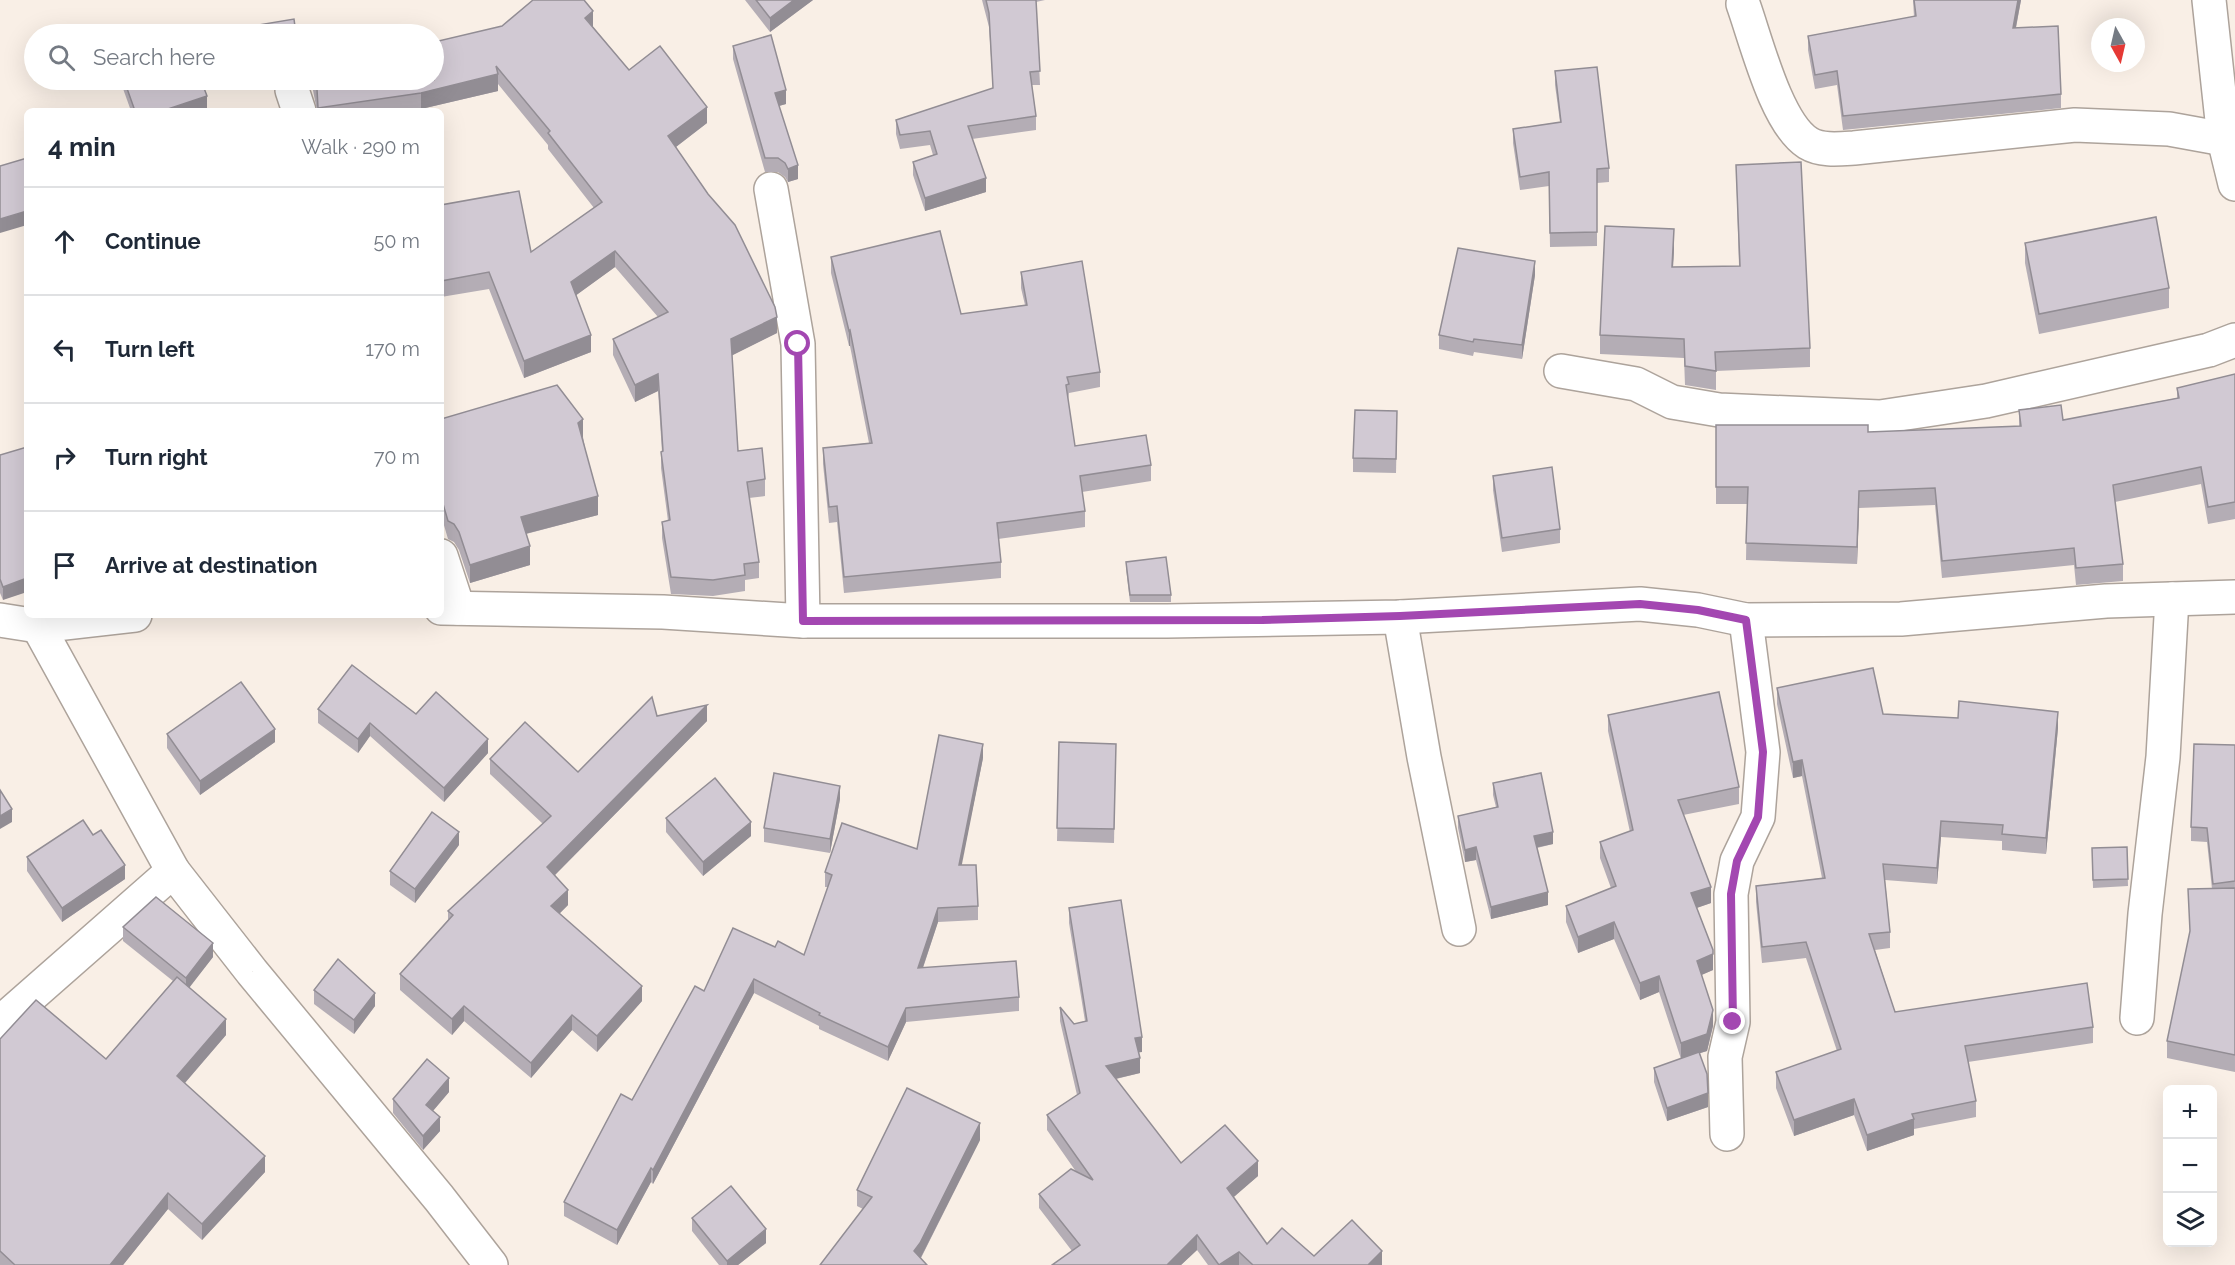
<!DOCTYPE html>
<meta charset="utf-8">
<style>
:root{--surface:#fff;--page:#f6f6f7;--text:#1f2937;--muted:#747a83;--line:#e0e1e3}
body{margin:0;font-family:Raleway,sans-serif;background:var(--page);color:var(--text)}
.controls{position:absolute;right:18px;bottom:18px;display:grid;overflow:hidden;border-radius:9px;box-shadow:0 6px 24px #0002}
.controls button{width:54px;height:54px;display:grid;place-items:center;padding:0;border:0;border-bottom:2px solid var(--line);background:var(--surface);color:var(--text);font:30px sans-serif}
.compass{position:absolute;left:2091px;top:18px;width:54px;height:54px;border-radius:50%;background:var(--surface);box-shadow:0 6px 24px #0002;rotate:172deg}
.stop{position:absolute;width:18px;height:18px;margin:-14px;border:4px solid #a347b1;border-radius:50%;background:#fff}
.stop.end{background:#a347b1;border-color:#fff;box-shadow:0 2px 6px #0008}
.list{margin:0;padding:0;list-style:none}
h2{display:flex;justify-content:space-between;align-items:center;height:78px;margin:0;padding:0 24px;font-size:26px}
h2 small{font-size:20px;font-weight:400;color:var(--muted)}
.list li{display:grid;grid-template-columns:39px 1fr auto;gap:18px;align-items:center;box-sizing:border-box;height:108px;padding:0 24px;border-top:2px solid var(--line)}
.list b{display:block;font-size:22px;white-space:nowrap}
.list em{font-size:20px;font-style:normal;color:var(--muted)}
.icon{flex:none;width:33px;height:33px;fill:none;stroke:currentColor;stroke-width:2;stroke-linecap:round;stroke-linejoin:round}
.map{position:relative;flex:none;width:2235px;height:1265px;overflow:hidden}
.search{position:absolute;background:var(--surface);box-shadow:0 6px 24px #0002;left:24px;top:24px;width:420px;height:66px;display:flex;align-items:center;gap:15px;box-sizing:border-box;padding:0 21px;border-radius:33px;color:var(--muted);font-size:22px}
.panel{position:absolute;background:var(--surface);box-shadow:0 6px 24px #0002;left:24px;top:108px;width:420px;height:510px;border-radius:9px}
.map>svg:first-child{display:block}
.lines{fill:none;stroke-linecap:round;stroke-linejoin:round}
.minor-casing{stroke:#ada39b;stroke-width:36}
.minor{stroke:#fff;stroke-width:33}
.wall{fill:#b4adb5}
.shaded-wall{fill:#928d94}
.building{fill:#d1c9d3;stroke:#928d94;stroke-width:1.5}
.route{stroke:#a347b1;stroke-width:8}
</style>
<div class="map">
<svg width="2235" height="1265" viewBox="0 0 2235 1265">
<rect width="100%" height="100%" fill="#f9efe6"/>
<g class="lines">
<defs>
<g id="minor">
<path d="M2209,0L2224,139L2235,184"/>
<path d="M1743,4C1756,40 1776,123 1808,143C1821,151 1839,149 1854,148L2075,125L2169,129L2224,139"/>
<path d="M292,90L299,111"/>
<path d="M771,189L798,344L803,621"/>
<path d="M1561,371L1636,384L1672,402L1719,410L1880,417L1986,401L2209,350L2235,340"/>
<path d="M441,556L458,608"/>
<path d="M441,608L663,612L803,621H1167L1400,617L1640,604L1698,610L1746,620L1901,619L2106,601L2235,597"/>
<path d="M1400,617L1424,757L1459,929"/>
<path d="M0,620L38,626L135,615"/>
<path d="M38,626L173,871L252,972L439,1198L491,1265"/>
<path d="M2137,1018L2145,914L2163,757L2172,599"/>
<path d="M0,1023L173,871"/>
<path d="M1727,1134L1725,1057L1733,1022L1731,894L1737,861L1758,817L1763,752L1746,620"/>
</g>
</defs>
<use href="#minor" class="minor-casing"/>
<use href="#minor" class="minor"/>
</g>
<g class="wall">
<path d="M745,0H813L770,32Z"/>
<path d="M982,0H1045L1036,2L1040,85H1032L1036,116V130L972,139L986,192L925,211L913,175V162L933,155L930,145L900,149L896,134V120L993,88L989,27Z"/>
<path d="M1913,0H2021L2016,28L2061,94V108L1843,130L1837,85L1815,89L1808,50V36L1914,17Z"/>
<path d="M593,27L629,70L707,123L676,147L777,333L732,355L738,451L765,479V496L749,498L759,562V578L745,580V591L713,596L671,594L662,538V522L668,521L661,468V452H662L658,391L635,402L613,355V339L658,317L615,267L576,295L591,352L524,378L489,289L441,297V205L531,252L594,208L548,149V145L498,84V91L421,109L409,111H317L311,80H434Z"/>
<path d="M733,46L786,104L779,106L798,179L788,182L785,177L778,172H765L733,59Z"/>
<path d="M1555,71L1609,168V182L1597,183V246L1550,247L1549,186L1520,190L1513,143V129L1560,122L1555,85Z"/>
<path d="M121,80H201L207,109L202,111H131L121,83Z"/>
<path d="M1736,165L1810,348V367L1716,371V390L1685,385L1684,358L1600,354V335L1674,248L1673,267L1739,266Z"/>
<path d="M2025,243L2169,288V308L2039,334L2025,263Z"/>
<path d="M831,257L961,314L1025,305L1021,288V272L1100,372V387L1069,393L1068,400L1075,446L1151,465V481L1082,492L1085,511V527L998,539L1001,562V578L844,593L837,522L829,523L823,464V448L869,443L850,346H849L831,273Z"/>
<path d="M1535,275L1522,359L1474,352L1473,356L1439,349V335Z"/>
<path d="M2235,374V519L2208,524L2201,484L2115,502L2123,564V581L2076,585L2074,565L1942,578L1935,505L1859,508L1857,564L1746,560L1747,504H1716V425L1868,432L2019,426V410L2063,420L2177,398V388Z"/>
<path d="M441,419L583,437L598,515L526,534L530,565L470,583L459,550L454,542L448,539L441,515Z"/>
<path d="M1397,425L1396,473L1353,472V458Z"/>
<path d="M27,447L3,600L0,593V455Z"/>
<path d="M1493,476L1560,529V543L1502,552L1493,490Z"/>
<path d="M1126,562L1171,595V602H1130L1126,569Z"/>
<path d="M1777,688L1883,714L2058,728L2046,854L2002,850V841L1941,837L1937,884L1885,880L1890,932V948L1875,950L1895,1012L2093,1027V1043L1968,1062L1976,1101V1117L1914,1129V1135L1867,1151L1854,1115L1794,1136L1776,1088V1072L1837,1051L1806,958L1762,963L1756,902V886L1822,878L1802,776L1793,778L1777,704Z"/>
<path d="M318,709L416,714L488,753L444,802L370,736L358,753L318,723Z"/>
<path d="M1608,715L1739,787V804L1683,815L1711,903L1696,908L1713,970L1701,975L1713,1026L1707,1051L1700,1053L1708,1107L1667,1121L1654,1082V1068L1681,1059L1659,992L1640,1000L1614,939L1578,953L1566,922V906L1611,888L1600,858V842L1630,832L1608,731Z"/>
<path d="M657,716L707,721L555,875L568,905L559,914L642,1001L597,1052L572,1030L531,1078L464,1021L452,1035L400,990V974L448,920V911L543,824L490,774V759L578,772Z"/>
<path d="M167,734L275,742L200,795L167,748Z"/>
<path d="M1059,742L1116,744L1114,843L1057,841Z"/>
<path d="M2235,745V1072L2167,1058V1041L2212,889L2207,842L2191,841V827Z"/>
<path d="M983,758L961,865L978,906V920L938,922L923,968L1019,997V1011L906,1022L888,1061L819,1029V1026L754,993L653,1184L651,1182L617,1245L564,1216V1202L704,991L804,955L828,887H825V872L917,849Z"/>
<path d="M1493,783L1553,844L1537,848L1548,905L1491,919L1476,860L1465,862L1458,828V816L1496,807L1493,795Z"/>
<path d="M840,799L830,853L764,842V828Z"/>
<path d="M666,818L751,836L703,876L666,832Z"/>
<path d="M93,835L125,879L62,922L27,871V857Z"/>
<path d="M459,845L415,903L390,885V871Z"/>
<path d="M2127,847L2128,886L2093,888L2092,848Z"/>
<path d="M1069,908L1142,1052H1138L1140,1073L1116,1079L1181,1163L1258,1176L1233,1197L1267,1244L1314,1256L1382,1265H1208L1197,1250L1181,1265H1052L1072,1251L1039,1208V1194L1077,1173L1047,1130V1115L1077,1095L1060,1021V1007L1074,1024L1085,1021L1069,923Z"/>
<path d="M123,927L213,957L189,987L226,1035L185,1083L265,1172L202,1240L168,1209L123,1265H0V1039L106,1059L173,981L123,941Z"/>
<path d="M314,990L375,1006L354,1034L314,1004Z"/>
<path d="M449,1092L433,1111L440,1131L423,1150L393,1113V1099Z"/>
<path d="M980,1140L921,1258L863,1209L857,1206V1190Z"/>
<path d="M692,1218L766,1243L738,1265H719L692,1231Z"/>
</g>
<g class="shaded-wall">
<path d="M794,0H813L770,32V18Z"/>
<path d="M2018,0H2021L2013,42V28Z"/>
<path d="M593,11V27L585,18Z"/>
<path d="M498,74V91L421,109V93Z"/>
<path d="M786,90V104L775,107V93Z"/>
<path d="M207,96V109L202,111H162Z"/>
<path d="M707,107V123L668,153V136Z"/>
<path d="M798,165V179L788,182V169Z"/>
<path d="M986,178V192L925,211V198Z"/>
<path d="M27,211V225L0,233V219Z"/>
<path d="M1674,229V248L1672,286V267Z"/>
<path d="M615,251V267L571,299V282Z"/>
<path d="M1535,261V275L1522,359V345Z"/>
<path d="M777,317V333L731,356V339Z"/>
<path d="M850,330V346H849V331Z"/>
<path d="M591,335V352L524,378V361Z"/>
<path d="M658,374V391L635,402V385Z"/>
<path d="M583,419V437L578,441V423Z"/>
<path d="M1859,491V508L1857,564V547Z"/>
<path d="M598,496V515L521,535V517Z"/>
<path d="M530,546V565L470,583V565Z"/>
<path d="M27,578V592L3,600V587Z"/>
<path d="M707,705V721L547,883V867Z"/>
<path d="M2058,712V728L2046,854V838Z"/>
<path d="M370,723V736L358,753V739Z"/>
<path d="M275,729V742L200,795V781Z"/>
<path d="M488,739V753L444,802V788Z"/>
<path d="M983,744V758L959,879V865Z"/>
<path d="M1802,760V776L1793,778V762Z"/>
<path d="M840,786V799L830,853V839Z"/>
<path d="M12,809V822L0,829V816Z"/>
<path d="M1941,821V837L1937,884V868Z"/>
<path d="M751,822V836L703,876V862Z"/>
<path d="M459,832V845L415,903V889Z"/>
<path d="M1553,832V844L1534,848V836Z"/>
<path d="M1476,847V860L1465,862V850Z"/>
<path d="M125,865V879L62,922V908Z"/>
<path d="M1711,887V903L1691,910V893Z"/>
<path d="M568,890V905L551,922V906Z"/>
<path d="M1548,892V905L1491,919V907Z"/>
<path d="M938,908V922L918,982V968Z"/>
<path d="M1614,922V939L1578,953V937Z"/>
<path d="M213,943V957L186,992V978Z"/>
<path d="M1713,954V970L1697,977V961Z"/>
<path d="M1659,976V992L1640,1000V983Z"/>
<path d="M754,979V993L653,1184V1170Z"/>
<path d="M642,986V1001L597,1052V1036Z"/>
<path d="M375,993V1006L354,1034V1020Z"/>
<path d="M464,1006V1021L452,1035V1019Z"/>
<path d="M906,1008V1022L888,1061V1047Z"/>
<path d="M1713,1010V1026L1707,1051L1681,1059V1043Z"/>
<path d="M572,1015V1030L531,1078V1063Z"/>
<path d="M226,1019V1035L177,1092V1076Z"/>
<path d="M1142,1037V1052L1135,1053V1038Z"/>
<path d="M1140,1058V1073L1106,1081V1066Z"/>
<path d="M449,1078V1092L426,1119V1105Z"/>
<path d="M1708,1093V1107L1667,1121V1108Z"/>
<path d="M1854,1099V1115L1794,1136V1120Z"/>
<path d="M440,1117V1131L423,1150V1136Z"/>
<path d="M1914,1119V1135L1867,1151V1135Z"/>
<path d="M980,1123V1140L920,1259L914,1251Z"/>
<path d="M265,1156V1172L202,1240V1224Z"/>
<path d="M1258,1161V1176L1227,1203V1188Z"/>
<path d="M651,1168V1182L617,1245V1230Z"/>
<path d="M168,1193V1209L123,1265H110Z"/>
<path d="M766,1229V1243L738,1265H727V1261Z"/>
<path d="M1197,1235V1250L1181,1265H1167Z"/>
<path d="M1382,1251V1265H1368Z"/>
<path d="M1239,1252V1265H1220Z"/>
</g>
<g class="building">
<path d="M533,0H584L593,11L585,18L629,70L660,46L707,107L668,136L708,194L735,225L775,307L777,317L731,339L738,451L762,448L765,479L747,482L759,562L744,564L745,575L713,580L671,577L662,522L670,520L661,452L663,451L658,374L635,385L613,339L668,312L615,251L571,282L591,335L524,361L489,272L441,281V205L519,191L531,252L602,202L548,133L550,131L496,66L498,74L421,93L318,108L317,89L315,80H434V42L502,26Z"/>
<path d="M756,0H794L770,18Z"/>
<path d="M986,0H1036L1040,71L1030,72L1036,116L968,126L986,178L925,198L913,162L937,154L930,131L900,135L896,120L993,88L989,13Z"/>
<path d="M1914,0H2018L2013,28L2058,26L2061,94L1843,116L1837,71L1815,75L1808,36L1916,16Z"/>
<path d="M294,19L296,34H260L258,25Z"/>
<path d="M771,35L786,90L775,93L798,165L788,169L785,163L778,158H765L733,46Z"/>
<path d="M1597,67L1609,168L1597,169V232L1550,233L1549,172L1520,177L1513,129L1561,122L1555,71Z"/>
<path d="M124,80H201L207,96L162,111H135Z"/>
<path d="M27,158V211L0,219V166Z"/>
<path d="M1801,162L1810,348L1715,352L1716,371L1685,366L1684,339L1600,335L1605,226L1674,229L1672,267L1740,266L1736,165Z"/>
<path d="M2156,217L2169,288L2039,314L2025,243Z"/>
<path d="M940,231L961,314L1027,305L1021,272L1082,261L1100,372L1067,377L1069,384L1066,385L1075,446L1146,435L1151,465L1080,476L1085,511L997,523L1001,562L844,577L837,506L829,507L823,448L872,443L850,330L849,331L831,257Z"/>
<path d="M1458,248L1535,261L1522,345L1474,339L1473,342L1439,335Z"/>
<path d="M2235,374V502L2208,507L2201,467L2113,485L2123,564L2076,568L2074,548L1942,561L1935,488L1859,491L1857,547L1746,543L1748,487H1716V425H1868V432L2021,426L2019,410L2061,405L2063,420L2179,398L2177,388Z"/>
<path d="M557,385L583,419L578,423L598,496L521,517L530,546L470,565L459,532L454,524L448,521L441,497V419Z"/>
<path d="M1355,410L1397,411L1396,459L1353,458Z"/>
<path d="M27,447V578L3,587L0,579V455Z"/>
<path d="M1552,467L1560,529L1502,538L1493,476Z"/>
<path d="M1166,557L1171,595H1130L1126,562Z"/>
<path d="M352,665L416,714L436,692L488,739L444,788L370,723L358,739L318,709Z"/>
<path d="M1873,668L1883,714L1958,718L1959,701L2058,712L2046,838L2002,834L2003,825L1941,821L1937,868L1883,864L1890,932L1869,934L1895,1012L2087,983L2093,1027L1965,1046L1976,1101L1912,1114L1914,1119L1867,1135L1854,1099L1794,1120L1776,1072L1841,1049L1806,942L1762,947L1756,886L1825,878L1802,760L1793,762L1777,688Z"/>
<path d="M241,682L275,729L200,781L167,734Z"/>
<path d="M1719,692L1739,787L1678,800L1711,887L1691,893L1713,950V954L1697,961L1713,1010L1707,1034L1681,1043L1659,976L1640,983L1614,922L1578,937L1566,906L1616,886L1600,842L1633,830L1608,715Z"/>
<path d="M652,697L657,716L707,705L547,867L568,890L551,906L642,986L597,1036L572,1015L531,1063L464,1006L452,1019L400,974L453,915L448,911L551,816L490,759L525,722L578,772Z"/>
<path d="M939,735L983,744L959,865H976L978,906L938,908L918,968L1016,961L1019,997L906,1008L888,1047L819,1015L820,1013L754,979L653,1170L651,1168L617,1230L564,1202L621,1094L632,1100L695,986L704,991L733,928L775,947L778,941L804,955L832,875L825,872L842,823L917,849Z"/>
<path d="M1059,742L1116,744L1114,829L1057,828Z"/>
<path d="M2194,744L2235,745V881L2213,884L2207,828L2191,827Z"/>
<path d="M774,773L840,786L830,839L764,828Z"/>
<path d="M1541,773L1553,832L1534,836L1548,892L1491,907L1476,847L1465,850L1458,816L1498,807L1493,783Z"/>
<path d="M715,778L751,822L703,862L666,818Z"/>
<path d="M0,790L12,809L0,816Z"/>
<path d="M432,812L459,832L415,889L390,871Z"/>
<path d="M83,820L93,835L101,830L125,865L62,908L27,857Z"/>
<path d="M2127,847L2128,879L2093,880L2092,848Z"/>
<path d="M2235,888V1055L2167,1041L2190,931L2188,889Z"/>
<path d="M156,897L213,943L186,978L123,927Z"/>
<path d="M1121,900L1142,1037L1135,1038L1140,1058L1106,1066L1181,1163L1225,1125L1258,1161L1227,1188L1267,1244L1282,1228L1314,1256L1352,1220L1382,1251L1368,1265H1253L1239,1252L1219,1265L1197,1235L1167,1265H1052L1080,1245L1039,1194L1071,1169L1093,1180L1047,1115L1080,1093L1060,1007L1074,1024L1087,1021L1069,908Z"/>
<path d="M338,959L375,993L354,1020L314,990Z"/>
<path d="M177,977L226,1019L177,1076L265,1156L202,1224L168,1193L110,1265H15L0,1251V1039L36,1000L106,1059Z"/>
<path d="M1699,1052L1707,1074L1708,1093L1667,1108L1654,1068Z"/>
<path d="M427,1059L449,1078L426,1105L440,1117L423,1136L393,1099Z"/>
<path d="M907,1088L980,1123L920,1243L914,1251L927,1265H820L872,1197L857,1190Z"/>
<path d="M731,1186L766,1229L727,1261L692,1218Z"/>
</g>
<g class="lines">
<path class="route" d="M798,344L803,621L1262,620L1400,616L1640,604L1698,610L1746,620L1763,752L1758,817L1737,861L1731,894L1733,1022"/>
</g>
</svg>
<div class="controls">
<button>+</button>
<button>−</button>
<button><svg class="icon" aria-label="layers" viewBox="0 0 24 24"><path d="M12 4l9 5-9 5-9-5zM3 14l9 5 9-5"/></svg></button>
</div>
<svg class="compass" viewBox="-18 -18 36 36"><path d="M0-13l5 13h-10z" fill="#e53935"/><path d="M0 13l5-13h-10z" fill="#747a83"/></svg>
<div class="stop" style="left:798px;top:344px"></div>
<div class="stop end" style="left:1733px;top:1022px"></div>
<div class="search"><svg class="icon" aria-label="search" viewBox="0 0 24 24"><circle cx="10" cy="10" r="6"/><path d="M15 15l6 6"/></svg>Search here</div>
<section class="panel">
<h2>4 min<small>Walk · 290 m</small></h2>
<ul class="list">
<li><svg class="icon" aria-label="ahead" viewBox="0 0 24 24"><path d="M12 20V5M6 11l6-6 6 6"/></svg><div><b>Continue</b></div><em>50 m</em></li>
<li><svg class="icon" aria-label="left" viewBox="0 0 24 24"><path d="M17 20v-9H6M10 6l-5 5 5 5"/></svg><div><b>Turn left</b></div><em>170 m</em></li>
<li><svg class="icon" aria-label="right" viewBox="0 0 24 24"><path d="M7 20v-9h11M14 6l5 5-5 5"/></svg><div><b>Turn right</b></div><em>70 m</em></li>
<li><svg class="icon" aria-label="arrive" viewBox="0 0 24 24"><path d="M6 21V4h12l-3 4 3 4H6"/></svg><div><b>Arrive at destination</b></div></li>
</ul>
</section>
</div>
